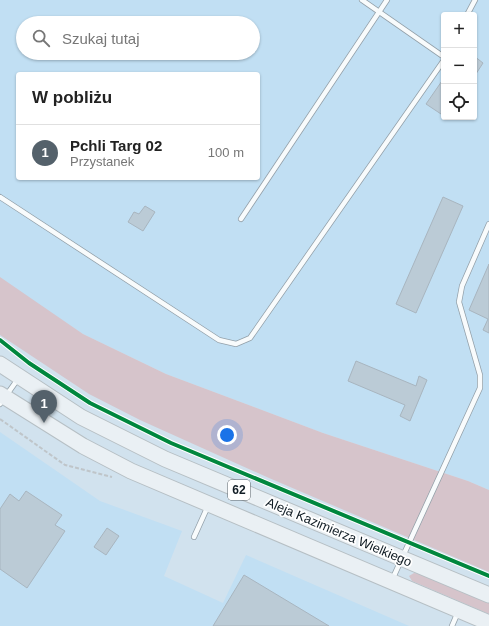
<!DOCTYPE html>
<html lang="pl">
<meta charset="utf-8">
<style>
:root{--surface:#fff;--page:#f6f6f6;--text:#222;--muted:#767676;--line:#e0e0e0;--accent:#54616b}
body{margin:0;font-family:Helvetica,sans-serif;background:var(--page);color:var(--text)}
.controls{position:absolute;right:12px;top:12px;display:grid;overflow:hidden;border-radius:4px;box-shadow:0 1px 3px #0004}
.controls button{width:36px;height:36px;display:grid;place-items:center;padding:0;border:0;border-bottom:1px solid var(--line);background:var(--surface);color:var(--text);font:20px sans-serif}
.you{position:absolute;left:227px;top:435px;width:14px;height:14px;margin:-10px;border:3px solid #fff;border-radius:50%;background:#1a73e8;box-shadow:0 0 0 6px #1a73e833}
.badge{display:grid;place-items:center;width:26px;height:26px;border-radius:50%;background:var(--accent);color:#fff;font-size:13px;font-weight:700}
.pin{position:absolute;translate:-50% -33px;filter:drop-shadow(0 1px 2px #0008)}
.pin::after{content:'';position:absolute;top:21px;width:14px;height:12px;background:inherit;clip-path:polygon(0 0,100% 0,50% 100%)}
.list{margin:0;padding:0;list-style:none}
h2{display:flex;justify-content:space-between;align-items:center;height:52px;margin:0;padding:0 16px;font-size:17px}
h2 small{font-size:13px;font-weight:400;color:var(--muted)}
.list li{display:grid;grid-template-columns:26px 1fr auto;gap:12px;align-items:center;box-sizing:border-box;height:56px;padding:0 16px;border-top:1px solid var(--line)}
.list b{display:block;font-size:15px;white-space:nowrap}
.list p{margin:0;font-size:13px;white-space:nowrap;color:var(--muted)}
.list em{font-size:13px;font-style:normal;color:var(--muted)}
.icon{flex:none;width:22px;height:22px;fill:none;stroke:currentColor;stroke-width:2;stroke-linecap:round;stroke-linejoin:round}
.map{position:relative;flex:none;width:489px;height:626px;overflow:hidden}
.search{position:absolute;background:var(--surface);box-shadow:0 1px 3px #0004;left:16px;top:16px;width:244px;height:44px;display:flex;align-items:center;gap:10px;box-sizing:border-box;padding:0 14px;border-radius:22px;color:var(--muted);font-size:15px}
.panel{position:absolute;background:var(--surface);box-shadow:0 1px 3px #0004;left:16px;top:72px;width:244px;height:108px;border-radius:4px}
.map>svg:first-child{display:block}
.built{fill:#c1dff3;fill-rule:evenodd}
.green{fill:#d6c4cb}
.building{fill:#bbcbd6;stroke:#a8b5bf}
.lines{fill:none;stroke-linecap:round;stroke-linejoin:round}
.lane-casing{stroke:#93a0a9;stroke-width:6}
.primary-casing{stroke:#b6bfc4;stroke-width:17}
.path{stroke:#bfc5c9;stroke-width:2;stroke-dasharray:4 2;stroke-linecap:butt}
.lane{stroke:#f8fbfc;stroke-width:4.5}
.primary{stroke:#eaf0f4;stroke-width:15}
.cycleway-casing{stroke:#fff;stroke-width:6}
.cycleway{stroke:#00873e;stroke-width:4}
.labels{text-anchor:middle;dominant-baseline:central;stroke-width:3.5;stroke-linejoin:round;paint-order:stroke}
.shield{fill:#fff;stroke:#586066;stroke-width:1}
.shield-label{font-size:12px;font-weight:bold;fill:#101c24}
.street-label{font-size:13px;fill:#101c24;stroke:#fff}
</style>
<div class="map">
<svg width="489" height="626" viewBox="0 0 489 626">
<rect width="100%" height="100%" fill="#d1e2ee"/>
<g class="built">
<path d="M0,0H489V490L468,481L323,433L166,374L83,334L0,280ZM444,15H474V117H444ZM23,23H253V53H23ZM18,74H258V178H18Z"/>
<path d="M0,432L100,501L182,531L164,576L223,603L246,555L409,626H0Z"/>
</g>
<g class="green">
<path d="M0,277L83,334L166,374L323,433L468,481L489,490V572L269,478L140,420L89,394L0,335Z"/>
<path d="M414,573L421,574L489,602V614L412,581L409,576Z"/>
</g>
<g class="building">
<path d="M474,56L483,63L474,77Z"/>
<path d="M444,78V116L426,104Z"/>
<path d="M443,197L463,206L416,313L396,304Z"/>
<path d="M145,206L155,212L143,231L128,222L134,212L139,214Z"/>
<path d="M489,264V333L483,330L488,319L469,310Z"/>
<path d="M356,361L416,386L419,376L427,380L410,421L400,416L405,405L348,381Z"/>
<path d="M26,491L62,515L55,525L65,531L27,588L0,569V509L10,494L19,501Z"/>
<path d="M107,528L119,536L106,555L94,547Z"/>
<path d="M244,575L329,626H213Z"/>
</g>
<g class="lines">
<defs>
<g id="lane">
<path d="M362,0L444,57"/>
<path d="M467,15L475,0"/>
<path d="M0,197L219,340L236,344L250,338L444,60"/>
<path d="M241,219L387,0"/>
<path d="M0,404L18,379"/>
<path d="M194,537L208,506"/>
<path d="M392,580L480,388V375L459,302L462,286L489,224"/>
<path d="M452,626L458,612"/>
</g>
<g id="primary">
<path d="M0,364L81,417L165,459L489,595"/>
<path d="M0,394L83,446L131,471L489,623"/>
</g>
</defs>
<use href="#lane" class="lane-casing"/>
<use href="#primary" class="primary-casing"/>
<path class="path" d="M0,419L65,465L112,477"/>
<use href="#lane" class="lane"/>
<use href="#primary" class="primary"/>
<defs>
<path id="cycleway" d="M0,340L29,363L90,403L171,443L489,576"/>
</defs>
<use href="#cycleway" class="cycleway-casing"/>
<use href="#cycleway" class="cycleway"/>
</g>
<g class="labels">
<rect class="shield" x="228" y="480" width="22" height="20" rx="3"/>
<g class="shield-label">
<text x="239" y="490">62</text>
</g>
<g class="street-label">
<text transform="translate(339 532) rotate(23)">Aleja Kazimierza Wielkiego</text>
</g>
</g>
</svg>
<div class="controls">
<button>+</button>
<button>−</button>
<button><svg class="icon" aria-label="locate" viewBox="0 0 24 24"><circle cx="12" cy="12" r="6"/><path d="M12 2v4M12 18v4M2 12h4M18 12h4"/></svg></button>
</div>
<div class="you"></div>
<div class="pin badge" style="left:44px;top:423px">1</div>
<div class="search"><svg class="icon" aria-label="search" viewBox="0 0 24 24"><circle cx="10" cy="10" r="6"/><path d="M15 15l6 6"/></svg>Szukaj tutaj</div>
<section class="panel">
<h2>W pobliżu<small></small></h2>
<ul class="list">
<li><span class="badge">1</span><div><b>Pchli Targ 02</b><p>Przystanek</p></div><em>100 m</em></li>
</ul>
</section>
</div>
